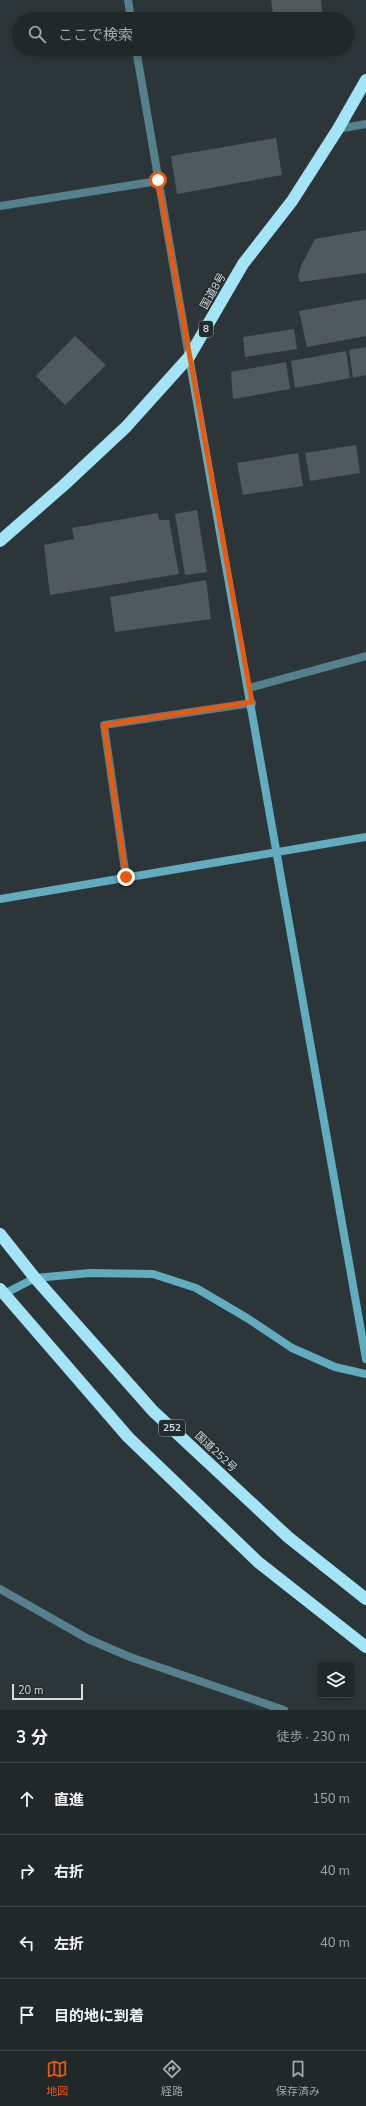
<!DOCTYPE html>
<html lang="ja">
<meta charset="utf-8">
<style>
:root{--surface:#21282a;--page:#293032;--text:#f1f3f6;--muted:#a2a6a8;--line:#3e4447;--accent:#ea580c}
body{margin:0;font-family:"Nunito Sans","Noto Sans JP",sans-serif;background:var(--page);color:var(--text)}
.controls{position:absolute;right:12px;bottom:12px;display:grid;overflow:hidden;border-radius:4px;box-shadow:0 2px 6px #0003}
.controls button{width:36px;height:36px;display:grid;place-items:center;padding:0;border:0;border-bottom:1px solid var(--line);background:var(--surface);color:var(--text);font:20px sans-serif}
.scale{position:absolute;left:12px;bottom:10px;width:71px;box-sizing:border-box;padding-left:4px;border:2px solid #d6dcde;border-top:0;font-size:11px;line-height:14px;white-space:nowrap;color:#d6dcde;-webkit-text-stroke:3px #222b2e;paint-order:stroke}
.stop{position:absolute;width:12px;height:12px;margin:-9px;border:3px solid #ea580c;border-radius:50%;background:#fff}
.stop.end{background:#ea580c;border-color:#fff;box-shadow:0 1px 4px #0008}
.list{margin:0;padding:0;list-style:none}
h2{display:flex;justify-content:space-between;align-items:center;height:52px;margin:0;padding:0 16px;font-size:17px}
h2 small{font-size:13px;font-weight:400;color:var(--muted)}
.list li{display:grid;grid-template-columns:26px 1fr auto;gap:12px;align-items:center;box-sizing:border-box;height:72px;padding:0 16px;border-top:1px solid var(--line)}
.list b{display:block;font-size:15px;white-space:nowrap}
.list em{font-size:13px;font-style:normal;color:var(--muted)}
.icon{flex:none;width:22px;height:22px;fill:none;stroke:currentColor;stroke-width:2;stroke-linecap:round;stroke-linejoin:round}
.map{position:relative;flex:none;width:366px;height:1710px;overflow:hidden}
.search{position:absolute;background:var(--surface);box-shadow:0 2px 6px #0003;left:12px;right:12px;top:12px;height:44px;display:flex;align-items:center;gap:10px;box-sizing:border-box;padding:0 14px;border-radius:22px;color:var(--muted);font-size:15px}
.sheet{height:340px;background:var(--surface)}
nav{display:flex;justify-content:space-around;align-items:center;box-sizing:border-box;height:56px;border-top:1px solid var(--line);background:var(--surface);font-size:11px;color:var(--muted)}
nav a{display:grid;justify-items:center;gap:2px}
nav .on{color:var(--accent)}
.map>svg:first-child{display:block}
.building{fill:#505a5d}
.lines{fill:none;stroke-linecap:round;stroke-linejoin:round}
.street{stroke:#54818d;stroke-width:8}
.secondary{stroke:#62acc0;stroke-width:8}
.highway{stroke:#a3e4f7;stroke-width:12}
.route{stroke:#ea580c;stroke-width:5}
.labels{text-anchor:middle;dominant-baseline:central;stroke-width:3;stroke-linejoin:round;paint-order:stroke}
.shield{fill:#222b2e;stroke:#a0a7a9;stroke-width:1}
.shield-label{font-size:10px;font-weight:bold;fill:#d6dcde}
.street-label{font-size:11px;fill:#d6dcde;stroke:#222b2e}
</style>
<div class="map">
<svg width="366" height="1710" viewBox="0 0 366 1710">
<rect width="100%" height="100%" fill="#2c3538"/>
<g class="building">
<path d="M271,0H321L323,19H274Z"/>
<path d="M276,138L282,175L177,194L171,156Z"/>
<path d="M366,230V273L300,282L298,277L301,266L315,239Z"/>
<path d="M366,299V336L307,347L299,311Z"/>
<path d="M294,329L297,349L245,357L243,337Z"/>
<path d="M75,336L106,365L65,405L36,376Z"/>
<path d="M366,347V375L353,378L349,350Z"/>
<path d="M346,351L350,378L295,388L291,361Z"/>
<path d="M286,362L290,389L233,399L231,372Z"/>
<path d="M356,445L360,473L310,481L305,453Z"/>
<path d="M298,453L303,486L243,495L237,463Z"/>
<path d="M197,510L207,572L185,575L175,514Z"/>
<path d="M158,513L159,520H169L179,574L50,595L44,545L74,539L72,528Z"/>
<path d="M206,580L211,619L115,632L110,597Z"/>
</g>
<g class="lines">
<g class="street">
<path d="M128,0L131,19"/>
<path d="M136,49L189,357"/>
<path d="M338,129L366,124"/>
<path d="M0,206L158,181"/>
<path d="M249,688L366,656"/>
<path d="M126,877L104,725L252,703"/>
<path d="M0,1589L88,1639L130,1657L284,1710"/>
</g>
<g class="secondary">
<path d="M189,357L366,1359"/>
<path d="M0,899L366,837"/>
<path d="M4,1294L35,1278L90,1273L153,1274L196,1288L247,1318L292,1348L335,1367L366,1374"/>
</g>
<g class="highway">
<path d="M0,541L64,485L126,427L189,357L243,264L292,201L338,129L366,80"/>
<path d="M0,1234L35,1278L153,1411L288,1537L366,1599"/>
<path d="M0,1289L128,1437L258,1562L366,1647"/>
</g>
</g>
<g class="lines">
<path class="route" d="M126,877L104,725L252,702L158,180"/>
</g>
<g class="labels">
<g class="shield">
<rect x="199" y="321" width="14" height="16" rx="3"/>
<rect x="159" y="1420" width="26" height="16" rx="3"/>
</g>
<g class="shield-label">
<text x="206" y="329">8</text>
<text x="172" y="1428">252</text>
</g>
<g class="street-label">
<text transform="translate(213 291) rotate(-60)">国道8号</text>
<text transform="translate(216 1452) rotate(43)">国道252号</text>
</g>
</g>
</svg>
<div class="controls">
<button><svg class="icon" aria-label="layers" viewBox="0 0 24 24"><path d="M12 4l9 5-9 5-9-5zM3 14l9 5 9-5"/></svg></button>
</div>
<div class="scale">20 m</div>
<div class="stop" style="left:158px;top:180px"></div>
<div class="stop end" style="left:126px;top:877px"></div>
<div class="search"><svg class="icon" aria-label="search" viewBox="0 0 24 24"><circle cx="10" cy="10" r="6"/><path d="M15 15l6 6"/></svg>ここで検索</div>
</div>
<section class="sheet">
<h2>3 分<small>徒歩 · 230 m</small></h2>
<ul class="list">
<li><svg class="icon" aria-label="ahead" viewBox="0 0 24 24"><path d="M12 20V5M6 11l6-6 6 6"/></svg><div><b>直進</b></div><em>150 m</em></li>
<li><svg class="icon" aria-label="right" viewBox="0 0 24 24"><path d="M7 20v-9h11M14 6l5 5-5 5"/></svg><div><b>右折</b></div><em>40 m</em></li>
<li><svg class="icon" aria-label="left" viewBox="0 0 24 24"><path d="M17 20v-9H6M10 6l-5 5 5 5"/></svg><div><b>左折</b></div><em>40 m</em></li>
<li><svg class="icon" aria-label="arrive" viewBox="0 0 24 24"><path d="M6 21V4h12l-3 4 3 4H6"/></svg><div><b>目的地に到着</b></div></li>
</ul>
</section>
<nav>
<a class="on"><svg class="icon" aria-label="map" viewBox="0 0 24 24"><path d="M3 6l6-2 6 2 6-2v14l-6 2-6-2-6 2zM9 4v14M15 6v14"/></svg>地図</a>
<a><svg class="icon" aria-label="directions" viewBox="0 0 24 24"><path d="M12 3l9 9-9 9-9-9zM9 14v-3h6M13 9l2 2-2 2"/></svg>経路</a>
<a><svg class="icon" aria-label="saved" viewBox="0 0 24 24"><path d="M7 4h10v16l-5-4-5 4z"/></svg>保存済み</a>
</nav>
